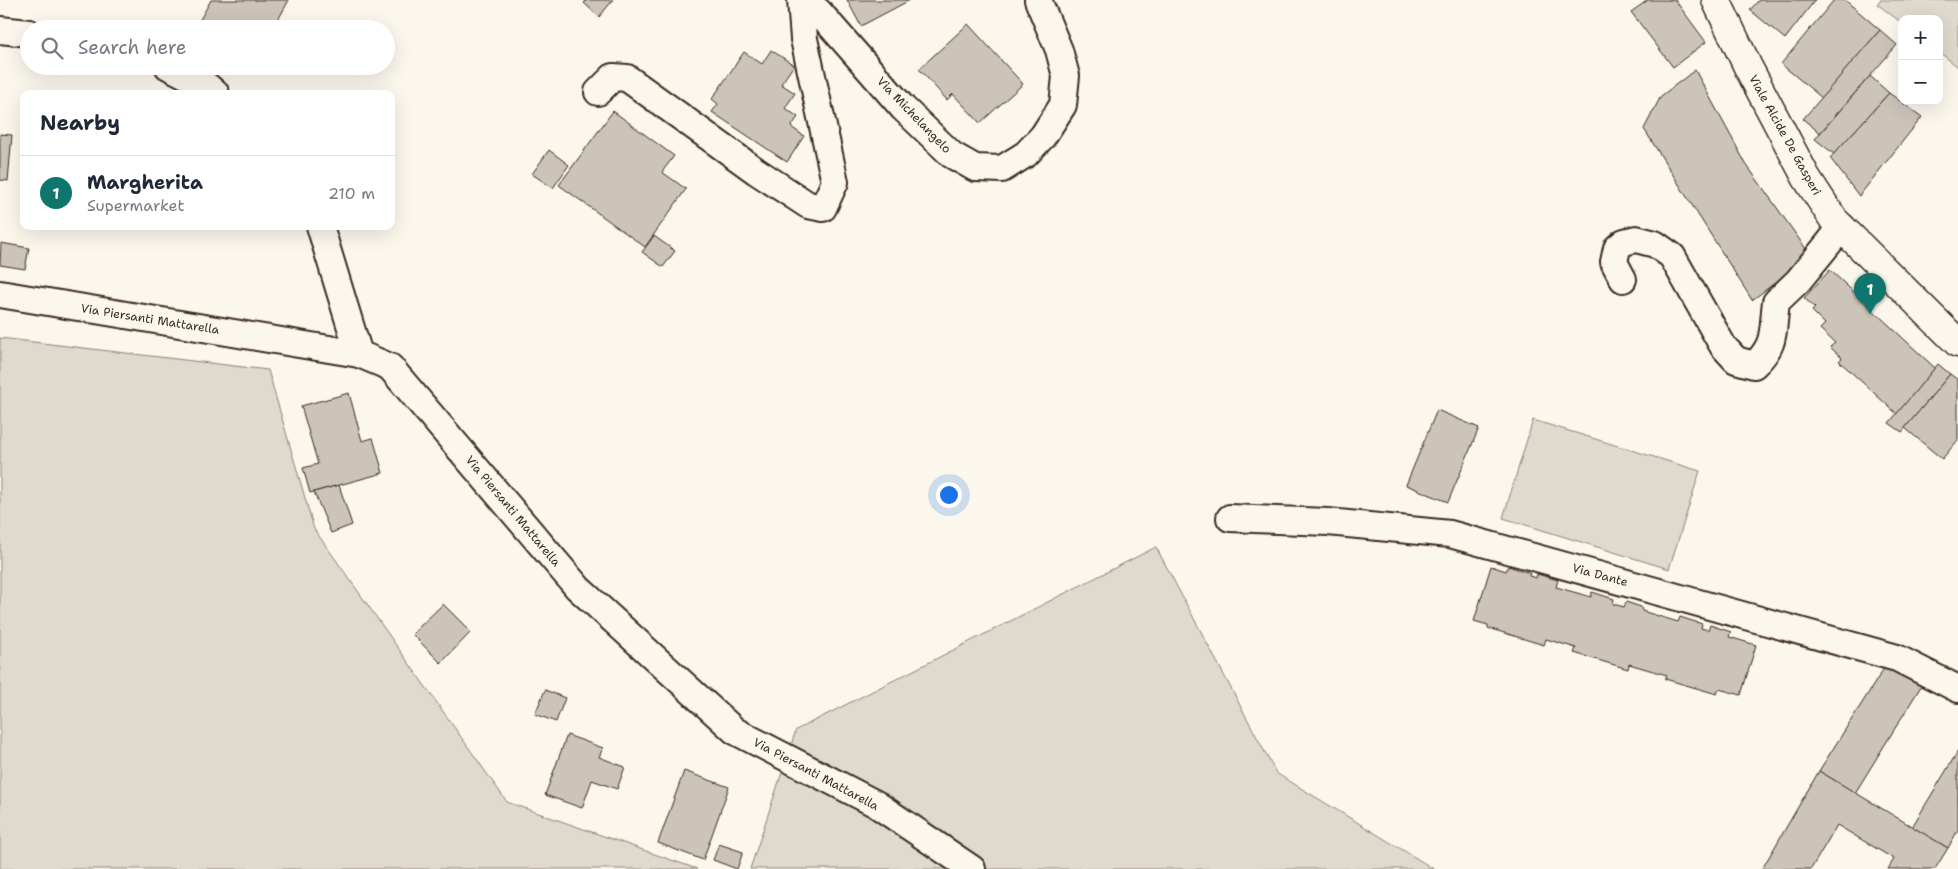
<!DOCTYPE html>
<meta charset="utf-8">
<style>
:root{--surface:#fff;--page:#f2f2f3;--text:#1f2937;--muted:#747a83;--line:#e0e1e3;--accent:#0f766e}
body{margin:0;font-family:"Shantell Sans",sans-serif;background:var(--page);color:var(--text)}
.controls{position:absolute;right:15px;top:15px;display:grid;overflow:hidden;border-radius:10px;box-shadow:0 5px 20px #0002}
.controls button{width:45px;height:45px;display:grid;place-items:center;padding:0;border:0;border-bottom:1px solid var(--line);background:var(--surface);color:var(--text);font:25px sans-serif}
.you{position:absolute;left:948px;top:494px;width:18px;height:18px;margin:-12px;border:4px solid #fff;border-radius:50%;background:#1a73e8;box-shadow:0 0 0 8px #1a73e833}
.badge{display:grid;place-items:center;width:32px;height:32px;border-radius:50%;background:var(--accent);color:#fff;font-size:16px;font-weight:700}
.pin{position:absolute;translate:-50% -41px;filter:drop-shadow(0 1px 2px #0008)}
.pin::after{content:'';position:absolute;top:26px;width:18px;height:15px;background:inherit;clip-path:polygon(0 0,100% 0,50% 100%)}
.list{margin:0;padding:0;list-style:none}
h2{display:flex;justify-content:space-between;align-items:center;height:65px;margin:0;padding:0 20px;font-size:21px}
h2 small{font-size:16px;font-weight:400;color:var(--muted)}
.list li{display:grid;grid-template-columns:32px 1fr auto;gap:15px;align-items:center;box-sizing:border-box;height:75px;padding:0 20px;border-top:1px solid var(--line)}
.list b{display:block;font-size:19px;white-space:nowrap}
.list p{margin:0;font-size:16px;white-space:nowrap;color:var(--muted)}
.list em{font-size:16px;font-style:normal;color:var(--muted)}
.icon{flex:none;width:28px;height:28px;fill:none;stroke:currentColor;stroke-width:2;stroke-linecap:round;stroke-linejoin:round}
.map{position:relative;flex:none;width:1958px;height:869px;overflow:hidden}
.search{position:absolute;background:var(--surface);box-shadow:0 5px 20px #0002;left:20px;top:20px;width:375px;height:55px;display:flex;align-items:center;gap:12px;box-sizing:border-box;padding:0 18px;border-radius:28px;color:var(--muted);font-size:19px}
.panel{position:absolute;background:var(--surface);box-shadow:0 5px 20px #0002;left:20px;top:90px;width:375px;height:140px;border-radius:10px}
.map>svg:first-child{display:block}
.green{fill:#dfd9ce;stroke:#8d8276}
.building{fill:#ccc4b9;stroke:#3b2a1e}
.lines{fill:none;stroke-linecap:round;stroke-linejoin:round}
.street-casing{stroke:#3b2a1e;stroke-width:30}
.secondary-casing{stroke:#3b2a1e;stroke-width:31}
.street{stroke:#fbf7ec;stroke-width:26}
.secondary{stroke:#fbf7ec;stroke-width:28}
.labels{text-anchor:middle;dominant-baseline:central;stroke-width:4.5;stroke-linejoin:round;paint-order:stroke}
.street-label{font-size:12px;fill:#3b2a1e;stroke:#fbf7ec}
</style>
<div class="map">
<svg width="1958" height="869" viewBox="0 0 1958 869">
<rect width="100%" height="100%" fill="#fbf7ec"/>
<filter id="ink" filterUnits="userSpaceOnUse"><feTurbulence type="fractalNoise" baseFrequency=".02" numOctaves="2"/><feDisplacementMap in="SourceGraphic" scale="10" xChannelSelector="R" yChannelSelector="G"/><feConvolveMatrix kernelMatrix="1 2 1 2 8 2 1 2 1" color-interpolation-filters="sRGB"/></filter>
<g filter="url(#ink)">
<g class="green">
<path d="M1880,0H1958V67L1939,52V19H1902V23L1877,4Z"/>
<path d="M0,338L268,370L314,529L507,802L697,869H0Z"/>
<path d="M1533,420L1700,471L1669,569L1503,518Z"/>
<path d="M1156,547L1276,773L1434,869H750L796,730Z"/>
</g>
<g class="building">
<path d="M211,0H289L273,29H263L251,22L248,29H231L225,25L224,29H204L197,25Z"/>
<path d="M587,0H613L599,17L584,3Z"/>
<path d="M847,0H910L861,26Z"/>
<path d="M1648,0H1675L1706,42L1673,67L1631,12Z"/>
<path d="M1759,0H1815L1785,39L1750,10Z"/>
<path d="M1834,0H1845L1880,30L1822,98L1781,64Z"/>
<path d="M968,24L1023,84L980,123L953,94L947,100L919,69Z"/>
<path d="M1880,30L1897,45L1820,133L1803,119Z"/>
<path d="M771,50L794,65L781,84L795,93L785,108L798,117L791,127L804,136L787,162L712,112L718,104L712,99L744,52L762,64Z"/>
<path d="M1695,70L1746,164L1811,256L1752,300L1644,129L1661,96Z"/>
<path d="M1870,76L1889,93L1834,154L1815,139Z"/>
<path d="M1889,93L1922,117L1859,196L1830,158Z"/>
<path d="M613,111L674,156L662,172L686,189L645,247L559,185Z"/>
<path d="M0,134L12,135L8,181L0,180Z"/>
<path d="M549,150L569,165L553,188L532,174Z"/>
<path d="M654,236L675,251L663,267L642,252Z"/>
<path d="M1,243L29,248L25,269L0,265Z"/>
<path d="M1830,270L1935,368L1897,414L1839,361L1842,358L1830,347L1835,343L1820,329L1825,324L1812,311L1815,308L1804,298Z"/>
<path d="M1938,364L1950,374L1902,432L1889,423Z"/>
<path d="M1950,374L1958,380V440L1942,459L1905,428Z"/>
<path d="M349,393L362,441L373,438L383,473L310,493L303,468L318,464L301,406Z"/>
<path d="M1437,410L1479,428L1448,502L1406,485Z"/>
<path d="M339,485L352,525L331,533L314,492Z"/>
<path d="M1491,566L1506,571L1508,566L1530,573L1529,576L1536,578L1537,574L1558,580L1556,587L1591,597L1592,592L1614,599L1613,604L1624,607L1626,602L1641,607L1642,611L1678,622L1680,617L1702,624L1701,628L1708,630L1710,625L1731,632L1729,637L1756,645L1741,695L1719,689L1717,694L1665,679L1667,675L1629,664L1628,669L1574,653L1576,648L1546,639L1544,645L1488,628V625L1474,621Z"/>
<path d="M443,604L471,632L441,663L412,634Z"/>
<path d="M1888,662L1923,683L1855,793L1819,771Z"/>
<path d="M545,690L565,698L556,722L535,714Z"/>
<path d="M567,735L603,748L599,757L625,767L617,789L592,780L582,808L545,795Z"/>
<path d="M1958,751V830L1948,848L1912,827Z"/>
<path d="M684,771L729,787L703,860L658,843Z"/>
<path d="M1819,771L1948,848L1935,869H1888L1894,859L1837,825L1811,869H1762Z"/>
<path d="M719,844L743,852L737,869L713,860Z"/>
</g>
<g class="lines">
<defs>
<g id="street">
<path d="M804,0L819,12L903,108L952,155L975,168L1002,169L1026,154L1043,136L1063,105L1066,76L1059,50L1038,0"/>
<path d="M0,30L29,33"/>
<path d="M168,66L207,86L216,94"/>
<path d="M598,92L613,77L627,78L756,171L808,205L823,208L835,182L804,39L801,0"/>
<path d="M320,226L359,354"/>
<path d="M1623,279L1614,262L1617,248L1624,242L1636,239L1655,244L1672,256L1723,346L1736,360L1754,365C1777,344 1772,331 1776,302L1798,281L1842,227"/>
<path d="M0,294L359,354L390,367L578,588L735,731L876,804L972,869"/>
<path d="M1230,518L1328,522L1450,534L1897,658L1958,689"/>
</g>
<path id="secondary" d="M1716,0L1748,67L1806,177L1834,220L1958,343"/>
</defs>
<use href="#street" class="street-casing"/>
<use href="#secondary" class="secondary-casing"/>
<use href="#street" class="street"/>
<use href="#secondary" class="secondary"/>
</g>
</g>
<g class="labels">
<g class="street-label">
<text transform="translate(914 115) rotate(46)">Via Michelangelo</text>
<text transform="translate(1785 135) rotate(61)">Viale Alcide De Gasperi</text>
<text transform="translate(150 319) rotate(9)">Via Piersanti Mattarella</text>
<text transform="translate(513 511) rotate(50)">Via Piersanti Mattarella</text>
<text transform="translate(1600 575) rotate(15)">Via Dante</text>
<text transform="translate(816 774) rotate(28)">Via Piersanti Mattarella</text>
</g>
</g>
</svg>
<div class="controls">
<button>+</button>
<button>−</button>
</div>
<div class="you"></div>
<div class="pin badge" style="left:1870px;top:314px">1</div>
<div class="search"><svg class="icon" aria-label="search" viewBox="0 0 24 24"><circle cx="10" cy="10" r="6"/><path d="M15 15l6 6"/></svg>Search here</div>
<section class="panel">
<h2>Nearby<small></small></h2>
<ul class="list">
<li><span class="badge">1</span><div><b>Margherita</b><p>Supermarket</p></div><em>210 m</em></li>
</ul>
</section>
</div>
